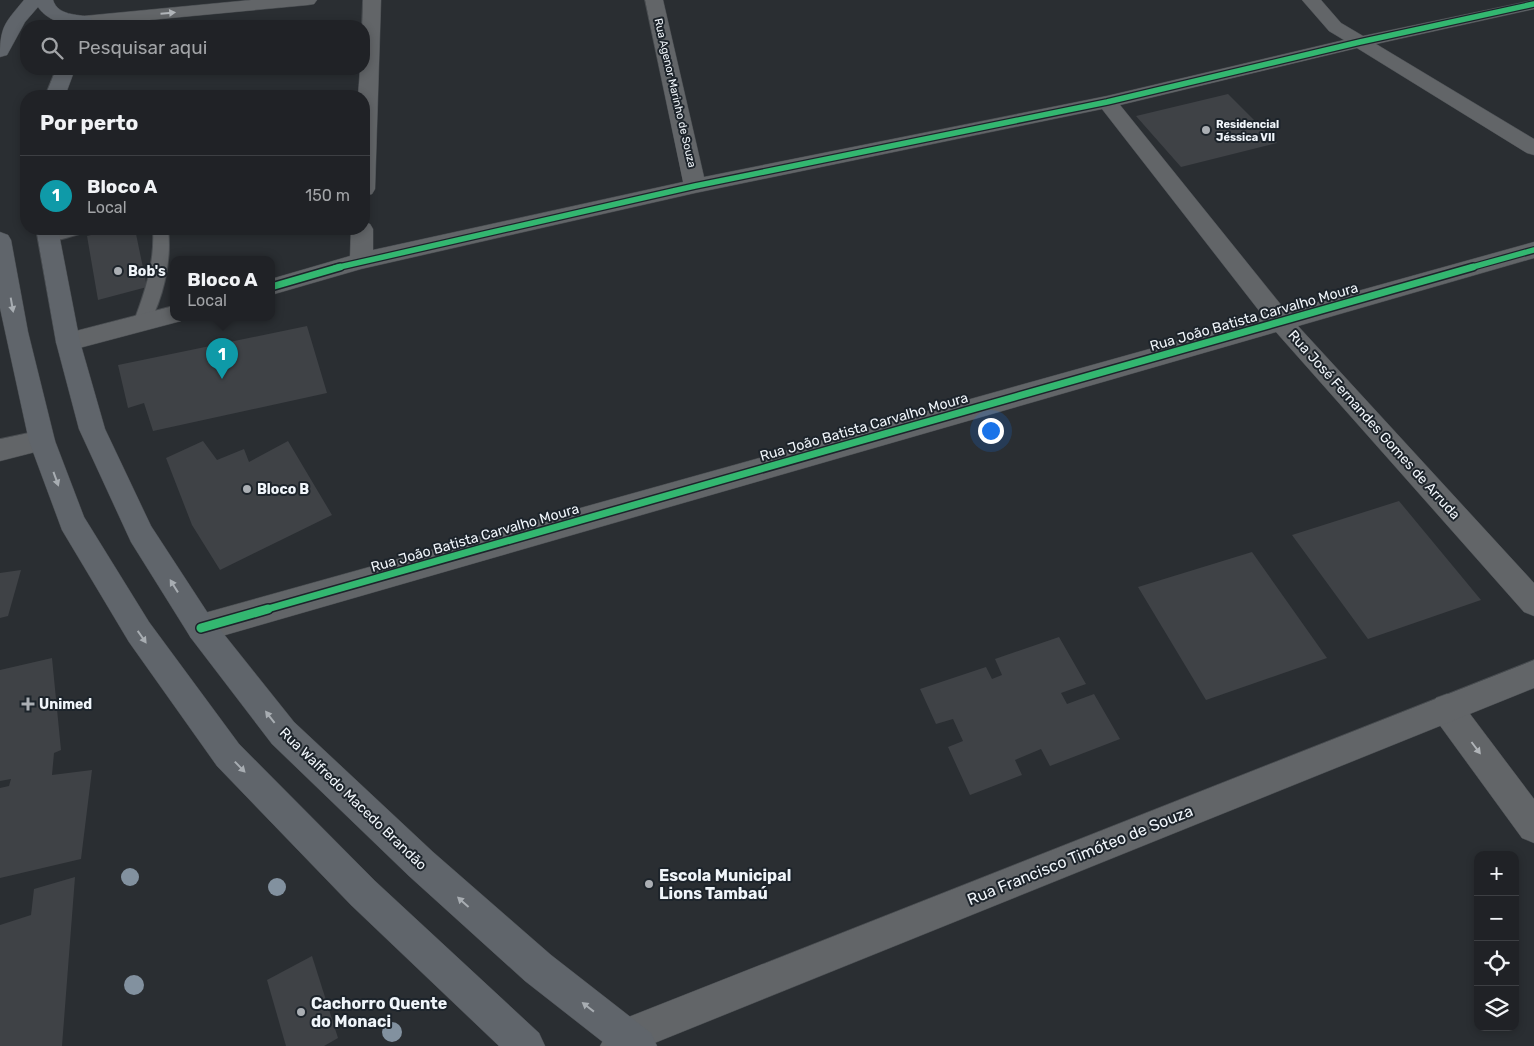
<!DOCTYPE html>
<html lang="pt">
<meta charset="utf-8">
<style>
:root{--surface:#202226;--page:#282a2e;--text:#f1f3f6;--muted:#a2a4a7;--line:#3d3f43;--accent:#d93025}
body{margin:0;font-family:Rubik,sans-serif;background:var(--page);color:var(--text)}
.controls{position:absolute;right:15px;bottom:15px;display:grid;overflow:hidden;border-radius:10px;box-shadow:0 2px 8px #0003}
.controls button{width:45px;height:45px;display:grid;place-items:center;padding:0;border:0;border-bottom:1px solid var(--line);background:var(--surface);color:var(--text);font:25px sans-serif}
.you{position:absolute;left:990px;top:430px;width:18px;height:18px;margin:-12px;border:4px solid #fff;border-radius:50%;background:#1a73e8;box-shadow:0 0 0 8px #1a73e833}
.badge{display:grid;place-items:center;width:32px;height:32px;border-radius:50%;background:var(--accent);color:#fff;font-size:16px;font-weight:700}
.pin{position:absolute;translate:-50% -41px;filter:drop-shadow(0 1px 2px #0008)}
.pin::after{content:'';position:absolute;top:26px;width:18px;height:15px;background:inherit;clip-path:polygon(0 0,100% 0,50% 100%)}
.popup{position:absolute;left:170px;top:256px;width:105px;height:65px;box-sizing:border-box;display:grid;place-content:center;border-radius:10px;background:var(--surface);filter:drop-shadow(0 1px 4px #0005);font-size:16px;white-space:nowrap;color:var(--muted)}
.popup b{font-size:19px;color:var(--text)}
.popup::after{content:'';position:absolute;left:50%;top:100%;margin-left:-10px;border:10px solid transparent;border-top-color:var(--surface)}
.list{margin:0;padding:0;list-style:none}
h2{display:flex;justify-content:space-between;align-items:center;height:65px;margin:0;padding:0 20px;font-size:21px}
h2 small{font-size:16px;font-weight:400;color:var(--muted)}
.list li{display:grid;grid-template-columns:32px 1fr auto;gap:15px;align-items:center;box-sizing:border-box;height:80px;padding:0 20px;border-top:1px solid var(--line)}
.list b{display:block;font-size:19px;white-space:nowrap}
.list p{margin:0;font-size:16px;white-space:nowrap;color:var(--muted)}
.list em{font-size:16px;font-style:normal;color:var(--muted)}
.icon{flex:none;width:28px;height:28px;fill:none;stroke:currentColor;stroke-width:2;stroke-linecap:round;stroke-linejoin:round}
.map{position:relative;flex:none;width:1534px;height:1046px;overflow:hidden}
.search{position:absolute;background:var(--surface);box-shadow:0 2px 8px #0003;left:20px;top:20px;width:350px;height:55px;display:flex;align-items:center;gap:12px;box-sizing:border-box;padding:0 18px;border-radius:20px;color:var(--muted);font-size:19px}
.panel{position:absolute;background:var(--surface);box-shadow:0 2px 8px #0003;left:20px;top:90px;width:350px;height:145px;border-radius:20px}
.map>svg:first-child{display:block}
.building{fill:#3f4246}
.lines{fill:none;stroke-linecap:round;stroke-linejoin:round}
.lane-casing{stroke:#474b4f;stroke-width:2}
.street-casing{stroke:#474b4f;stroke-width:1}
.secondary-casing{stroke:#474b4f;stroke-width:1}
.primary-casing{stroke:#474b4f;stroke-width:1}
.lane{fill:#626568;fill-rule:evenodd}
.street{fill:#626568;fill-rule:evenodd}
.secondary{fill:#626568;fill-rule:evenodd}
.primary{fill:#60656b;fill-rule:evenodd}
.cycleway-far2-casing{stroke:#1d242b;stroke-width:8}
.cycleway-far1-casing{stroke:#1d242b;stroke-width:10}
.cycleway-casing{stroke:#1d242b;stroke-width:12}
.cycleway-far2{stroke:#33b770;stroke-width:5.5}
.cycleway-far1{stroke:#33b770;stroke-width:7}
.cycleway{stroke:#33b770;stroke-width:9}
.tree{fill:#82919f}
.oneway{fill:#b0b4b8}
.oneway2{fill:#a8adb2}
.poi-dot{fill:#abafb4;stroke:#1d242b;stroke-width:2}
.labels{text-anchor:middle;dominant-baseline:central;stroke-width:4;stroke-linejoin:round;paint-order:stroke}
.far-street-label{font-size:11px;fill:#f0f5fa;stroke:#1d242b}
.far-poi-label{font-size:11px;font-weight:bold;fill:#f0f5fa;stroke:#1d242b;text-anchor:start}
.poi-label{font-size:14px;font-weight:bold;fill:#f0f5fa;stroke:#1d242b;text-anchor:start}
.street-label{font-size:14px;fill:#f0f5fa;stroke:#1d242b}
.near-street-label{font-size:16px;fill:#f0f5fa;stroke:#1d242b}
.near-poi-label{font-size:16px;font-weight:bold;fill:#f0f5fa;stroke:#1d242b;text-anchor:start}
</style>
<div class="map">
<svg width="1534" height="1046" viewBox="0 0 1534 1046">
<rect width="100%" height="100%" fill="#2a2e32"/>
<g class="building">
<path d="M1228,94L1277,143L1181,167L1136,116Z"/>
<path d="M115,229H135L147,287L98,300L87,236Z"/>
<path d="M307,326L327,393L153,431L144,403L128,408L118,365Z"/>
<path d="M203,441L217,460L244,449L249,462L288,441L332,515L220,570L192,525L166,458Z"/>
<path d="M1399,501L1481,600L1368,639L1292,535Z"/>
<path d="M1252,552L1327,658L1206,700L1138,587Z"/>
<path d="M21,570L8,616L0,618V573Z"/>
<path d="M1059,637L1086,684L1061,693L1067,704L1094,694L1120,739L1050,766L1041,749L1015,760L1022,775L970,795L948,747L963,741L953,719L936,724L920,689L986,667L992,679L1002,675L995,659Z"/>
<path d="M52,658L61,750L54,753L52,775L92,770L81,859L0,878V788L9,786L11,779L0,781V670Z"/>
<path d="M75,877L62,1046H0V925L31,915L34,889Z"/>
<path d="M312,956L338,1038L324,1046H286L267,980Z"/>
</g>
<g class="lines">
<defs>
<g id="lane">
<path d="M57,229H86L83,233C72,236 54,243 43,240L40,236L43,232Z"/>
<path d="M153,229H168C172,262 163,299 147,328L141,330L135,328L133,324C145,292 155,263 153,229Z"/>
</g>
<g id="street">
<path d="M251,0H317L314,4L308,5L86,26L78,25L75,21L78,17L84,16Z"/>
<path d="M363,0H381L375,189L372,194L364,196V96H358L360,69H364V26H362Z"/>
<path d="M645,0H663L704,177L1107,96L1344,40L1329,31L1302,0H1321L1341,23L1363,36L1534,0V9L1376,44L1534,139V155L1527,153L1357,48L1120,105L1286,311L1534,242V258L1298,326L1534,583V616L1524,612L1276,332L201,642L191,638L186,628L191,618L201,614L1264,317L1102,109L695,193L361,269L271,295V279L350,256L351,229H364V222L370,224L373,229V250L683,182Z"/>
<path d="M173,306V318H183L181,321L68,351L59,348L56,342L59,336L68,333Z"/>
<path d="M42,430L51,434L55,441L51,448L0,461V439Z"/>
<path d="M1447,694L1458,698L1534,799V843L1522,838L1436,720L1432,709L1436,698Z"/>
</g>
<path id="secondary" d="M1534,660V688L647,1046H600L613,1023L626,1018Z"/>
<g id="primary">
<path d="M24,0H53C58,16 77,14 90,17L93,21L90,25C73,29 48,22 38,7L25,22L7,55L0,57C0,26 5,23 24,0Z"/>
<path d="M56,69H75L65,96H45Z"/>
<path d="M36,229H58L80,342L105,429L151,526L211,618L294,722L433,852L551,955L651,1033L657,1046H608L525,981L409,876L272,744L191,638L131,542L79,429L56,342Z"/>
<path d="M0,232L8,235L11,240L28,332L55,441L84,517L149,622L239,744L375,881L539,1033L545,1046H499L351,905L217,766L129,642L62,530L29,441L0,308Z"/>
</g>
</defs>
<use href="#lane" class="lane-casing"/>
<use href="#street" class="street-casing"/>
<use href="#secondary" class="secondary-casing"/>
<use href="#primary" class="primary-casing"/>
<use href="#lane" class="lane"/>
<use href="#street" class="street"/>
<use href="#secondary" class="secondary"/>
<use href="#primary" class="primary"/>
<defs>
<g id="cycleway-far2">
<path d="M335,268L695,186L1107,102L1360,42L1534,4"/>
<path d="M1469,268L1534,250"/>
</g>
<g id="cycleway-far1">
<path d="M271,287L340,267"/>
<path d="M264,610L1473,267"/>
</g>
<path id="cycleway" d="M201,628L268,609"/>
</defs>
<use href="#cycleway-far2" class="cycleway-far2-casing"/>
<use href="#cycleway-far1" class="cycleway-far1-casing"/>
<use href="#cycleway" class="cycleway-casing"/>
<use href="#cycleway-far2" class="cycleway-far2"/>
<use href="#cycleway-far1" class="cycleway-far1"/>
<use href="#cycleway" class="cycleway"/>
</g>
<g class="tree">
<circle cx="130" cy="877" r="9"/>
<circle cx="277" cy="887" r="9"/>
<circle cx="134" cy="985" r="10"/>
<circle cx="392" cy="1032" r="10"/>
</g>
<defs><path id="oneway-solid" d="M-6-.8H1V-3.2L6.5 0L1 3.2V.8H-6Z" transform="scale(1.25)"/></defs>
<g class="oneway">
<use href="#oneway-solid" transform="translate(168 13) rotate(-5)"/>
<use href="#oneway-solid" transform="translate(1476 748) rotate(53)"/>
</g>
<g class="oneway2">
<use href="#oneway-solid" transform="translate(12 305) rotate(80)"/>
<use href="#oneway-solid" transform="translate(56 479) rotate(70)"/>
<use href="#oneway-solid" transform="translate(174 586) rotate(-122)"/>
<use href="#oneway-solid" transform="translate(142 637) rotate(55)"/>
<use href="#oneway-solid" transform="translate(270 717) rotate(-128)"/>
<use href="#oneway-solid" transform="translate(240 767) rotate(46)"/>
<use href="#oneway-solid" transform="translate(463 902) rotate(-138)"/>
<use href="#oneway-solid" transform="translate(588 1007) rotate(-142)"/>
</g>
<g class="poi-dot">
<circle cx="1206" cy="130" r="5"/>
<circle cx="118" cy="271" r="5"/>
<circle cx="247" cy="489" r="5"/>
<path d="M25.5 696.5h5v5h5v5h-5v5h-5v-5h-5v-5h5z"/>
<circle cx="649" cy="884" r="5"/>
<circle cx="301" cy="1012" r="5"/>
</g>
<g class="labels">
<g class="far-street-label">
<text transform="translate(675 93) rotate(77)">Rua Agenor Marinho de Souza</text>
</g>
<g class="far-poi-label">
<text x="1216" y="124">Residencial<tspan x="1216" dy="13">Jéssica VII</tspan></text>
</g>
<g class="poi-label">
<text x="128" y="271">Bob's</text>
<text x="257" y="489">Bloco B</text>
<text x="39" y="704">Unimed</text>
</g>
<g class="street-label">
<text transform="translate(1254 317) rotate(-16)">Rua João Batista Carvalho Moura</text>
<text transform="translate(1374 425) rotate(48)">Rua José Fernandes Gomes de Arruda</text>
<text transform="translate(864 427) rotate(-16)">Rua João Batista Carvalho Moura</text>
<text transform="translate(475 538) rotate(-16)">Rua João Batista Carvalho Moura</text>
<text transform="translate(353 799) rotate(44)">Rua Walfredo Macedo Brandão</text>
</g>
<g class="near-street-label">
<text transform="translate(1080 855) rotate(-22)">Rua Francisco Timóteo de Souza</text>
</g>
<g class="near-poi-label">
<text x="659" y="875">Escola Municipal<tspan x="659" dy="18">Lions Tambaú</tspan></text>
<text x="311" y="1003">Cachorro Quente<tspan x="311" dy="18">do Monaci</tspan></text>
</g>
</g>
</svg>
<div class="controls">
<button>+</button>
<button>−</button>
<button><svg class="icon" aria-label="locate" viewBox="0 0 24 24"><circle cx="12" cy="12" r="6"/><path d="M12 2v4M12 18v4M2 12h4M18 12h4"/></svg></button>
<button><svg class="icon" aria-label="layers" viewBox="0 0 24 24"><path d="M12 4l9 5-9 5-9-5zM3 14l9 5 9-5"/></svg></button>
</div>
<div class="you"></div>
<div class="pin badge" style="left:222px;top:379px;background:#0f9aa8">1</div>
<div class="popup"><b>Bloco A</b>Local</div>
<div class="search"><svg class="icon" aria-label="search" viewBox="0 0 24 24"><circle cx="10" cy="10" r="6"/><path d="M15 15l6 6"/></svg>Pesquisar aqui</div>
<section class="panel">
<h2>Por perto<small></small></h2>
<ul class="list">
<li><span class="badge" style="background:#0f9aa8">1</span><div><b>Bloco A</b><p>Local</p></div><em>150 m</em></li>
</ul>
</section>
</div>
